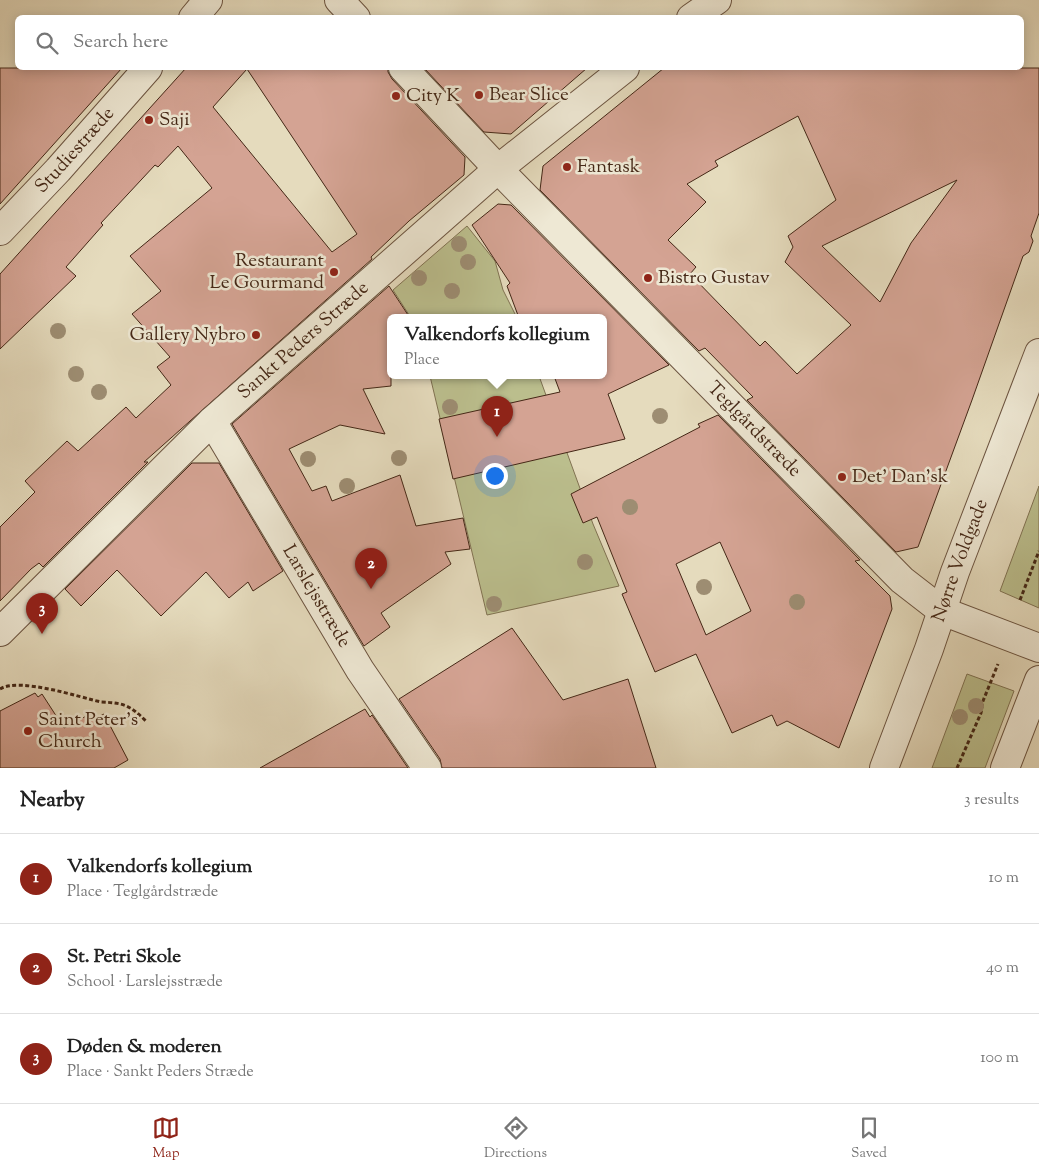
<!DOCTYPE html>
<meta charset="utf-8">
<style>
:root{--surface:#fff;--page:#f2f2f2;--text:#222;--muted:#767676;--line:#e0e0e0;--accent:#8f2418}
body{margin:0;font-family:"Sorts Mill Goudy",serif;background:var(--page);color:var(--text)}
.you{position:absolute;left:494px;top:475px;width:18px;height:18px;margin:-12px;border:4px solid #fff;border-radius:50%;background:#1a73e8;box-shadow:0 0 0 8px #1a73e833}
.badge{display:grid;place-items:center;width:32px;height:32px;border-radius:50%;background:var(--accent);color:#fff;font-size:16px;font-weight:700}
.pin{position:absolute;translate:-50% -41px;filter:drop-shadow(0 1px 2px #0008)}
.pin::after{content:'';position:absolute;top:26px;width:18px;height:15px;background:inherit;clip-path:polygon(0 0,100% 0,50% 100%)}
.popup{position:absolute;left:387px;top:314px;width:220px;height:65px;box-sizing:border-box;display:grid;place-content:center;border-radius:8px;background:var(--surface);filter:drop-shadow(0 1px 4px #0005);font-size:16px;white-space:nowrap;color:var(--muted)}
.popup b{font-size:19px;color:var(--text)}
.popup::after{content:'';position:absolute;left:50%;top:100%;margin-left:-10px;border:10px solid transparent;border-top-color:var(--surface)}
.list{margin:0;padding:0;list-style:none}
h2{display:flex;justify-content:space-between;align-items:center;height:65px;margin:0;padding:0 20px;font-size:21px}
h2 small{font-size:16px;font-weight:400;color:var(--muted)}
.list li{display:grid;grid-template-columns:32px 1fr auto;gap:15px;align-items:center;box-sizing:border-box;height:90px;padding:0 20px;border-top:1px solid var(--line)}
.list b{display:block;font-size:19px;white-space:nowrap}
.list p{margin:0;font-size:16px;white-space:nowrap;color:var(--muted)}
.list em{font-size:16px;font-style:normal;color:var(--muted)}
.icon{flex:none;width:28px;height:28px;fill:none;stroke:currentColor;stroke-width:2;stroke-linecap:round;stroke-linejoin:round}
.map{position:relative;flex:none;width:1039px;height:768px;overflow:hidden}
.search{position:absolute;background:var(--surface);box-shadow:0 2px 12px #0003;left:15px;right:15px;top:15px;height:55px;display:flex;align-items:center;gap:12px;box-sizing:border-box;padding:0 18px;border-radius:8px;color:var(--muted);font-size:19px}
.sheet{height:335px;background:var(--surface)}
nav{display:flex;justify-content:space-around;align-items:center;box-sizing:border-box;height:70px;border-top:1px solid var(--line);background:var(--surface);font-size:14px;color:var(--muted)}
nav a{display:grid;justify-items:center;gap:2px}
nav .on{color:var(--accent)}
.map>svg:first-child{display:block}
.green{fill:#bbbe8d;stroke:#807252}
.building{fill:#d4a393;stroke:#442716;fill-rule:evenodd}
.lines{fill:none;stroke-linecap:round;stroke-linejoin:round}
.minor-casing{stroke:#6c5440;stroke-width:30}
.tertiary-casing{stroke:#6c5440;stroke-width:30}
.path{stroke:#442716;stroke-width:3;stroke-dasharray:4 2.5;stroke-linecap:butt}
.minor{stroke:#eee8d4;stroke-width:28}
.tertiary{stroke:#eee8d4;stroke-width:28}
.tree{fill:#9d8d72}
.poi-dot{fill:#8f2418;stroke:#eee8d4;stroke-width:2}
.labels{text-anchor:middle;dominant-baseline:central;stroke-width:5;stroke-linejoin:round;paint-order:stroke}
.poi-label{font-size:19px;fill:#442716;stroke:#eee8d4;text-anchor:start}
.street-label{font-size:19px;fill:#442716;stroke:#eee8d4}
</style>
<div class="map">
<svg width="1039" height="768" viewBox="0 0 1039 768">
<rect width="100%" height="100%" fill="#e5dbbd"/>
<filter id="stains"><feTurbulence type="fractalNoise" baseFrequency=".004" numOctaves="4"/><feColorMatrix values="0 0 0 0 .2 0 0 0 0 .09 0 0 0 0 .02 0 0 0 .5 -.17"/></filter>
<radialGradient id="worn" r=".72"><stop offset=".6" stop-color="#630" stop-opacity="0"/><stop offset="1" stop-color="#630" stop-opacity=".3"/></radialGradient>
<g class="green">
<path d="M467,226L495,261L503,290L517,318H411L393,290Z"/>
<path d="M430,376H539L593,524L619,586L487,615Z"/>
<path d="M1039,486V608L1000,591Z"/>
<path d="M967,674L1014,691L985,768H932Z"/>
</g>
<g class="building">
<path d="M0,68H122L0,204Z"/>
<path d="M186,68H388V72L392,79L465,157L464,175L409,221L371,257L372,259L144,462H148L43,567L39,563L31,569L0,601V527L35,492L25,481L67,441L78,451L126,407L136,418L171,385L157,367L170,357L132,314L161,291L130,256L212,188L178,146L158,167L155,165L101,223L103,225L66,267L76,276L0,349V274ZM247,69L357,234L332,252L213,107Z"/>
<path d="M424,68H587L511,134L484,132Z"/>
<path d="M664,68H1039V213L1031,236L1033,241L1029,252L1023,256L972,400L918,547L896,552L747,400L753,397L705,348L699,351L540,190L543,166ZM798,116L836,200L788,236L793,247L785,262L851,325L797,374L765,341L760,346L690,274L696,267L668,240L706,202L687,184L718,166L715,161ZM957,180L911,243L880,302L822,246Z"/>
<path d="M498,204L511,205L669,365L608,394L625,439L453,479L439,419L560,392L554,376H603V318H519L507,286L510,283L472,225Z"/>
<path d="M389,286L410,318H391V386L363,389L385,434L340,425L289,449L312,491L326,486L332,501L400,475L416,526L463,518L470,549L445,552L451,564L381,613L390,627L364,646L232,424Z"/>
<path d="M718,415L860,560L855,561L890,596L892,609L839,748L787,721L777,726L772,715L732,733L696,654L655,672L622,594L627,592L597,517L583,523L571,494L700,427L698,424ZM720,542L751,611L706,635L676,564Z"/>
<path d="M192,463H219L283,571L253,591L248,582L229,598L206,572L161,616L117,570L81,606L65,589Z"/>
<path d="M512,628L563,700L628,679L656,768H442L440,759L399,699Z"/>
<path d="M35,693L38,697L42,694L64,728L90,714L96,718L104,714L128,760L114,768H0V711Z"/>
<path d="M365,709L370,717L372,715L408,768H260Z"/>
</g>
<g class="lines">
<defs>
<g id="minor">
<path d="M339,0L356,18"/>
<path d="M193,18L208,0"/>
<path d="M691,18L717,0"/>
<path id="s1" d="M403,68L498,169L902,580L942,611L1039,648"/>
<path id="s2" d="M0,231L58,170L148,68"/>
<path id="s3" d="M212,421L360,670L427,768"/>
<path id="s4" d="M0,632L212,421L498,169L625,68"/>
</g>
<g id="tertiary">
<path id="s5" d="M884,768L929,649L955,572L1039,353"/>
<path d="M1005,768L1039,680"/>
</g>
</defs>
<use href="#minor" class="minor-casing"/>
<use href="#tertiary" class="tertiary-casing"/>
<g class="path">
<path d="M1020,600L1039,551"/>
<path d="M0,689C19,677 79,697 101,702C125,703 129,705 146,721"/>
<path d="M957,768L981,713L983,701L998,664"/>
</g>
<use href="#minor" class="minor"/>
<use href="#tertiary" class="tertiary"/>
</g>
<g class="tree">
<circle cx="459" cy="244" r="8"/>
<circle cx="468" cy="262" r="8"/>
<circle cx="419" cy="278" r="8"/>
<circle cx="452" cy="291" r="8"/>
<circle cx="58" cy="331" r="8"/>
<circle cx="76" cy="374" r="8"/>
<circle cx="99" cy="392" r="8"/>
<circle cx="450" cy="407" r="8"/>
<circle cx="660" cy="416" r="8"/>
<circle cx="399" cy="458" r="8"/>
<circle cx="308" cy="459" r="8"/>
<circle cx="347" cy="486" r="8"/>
<circle cx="630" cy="507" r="8"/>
<circle cx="585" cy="562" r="8"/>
<circle cx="704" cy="587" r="8"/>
<circle cx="797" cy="602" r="8"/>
<circle cx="494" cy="604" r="8"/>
<circle cx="976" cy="706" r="8"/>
<circle cx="960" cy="717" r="8"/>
</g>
<g class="poi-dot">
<circle cx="479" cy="95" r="5"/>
<circle cx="396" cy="96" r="5"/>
<circle cx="149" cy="120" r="5"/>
<circle cx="567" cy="167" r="5"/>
<circle cx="334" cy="272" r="5"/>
<circle cx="648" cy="278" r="5"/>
<circle cx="256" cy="335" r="5"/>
<circle cx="842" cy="477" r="5"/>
<circle cx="28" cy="731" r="5"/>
</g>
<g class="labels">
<g class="poi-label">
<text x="489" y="95">Bear Slice</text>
<text x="406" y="96">City K</text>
<text x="159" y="120">Saji</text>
<text x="577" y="167">Fantask</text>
<text x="324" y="261" text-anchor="end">Restaurant<tspan x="324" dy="22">Le Gourmand</tspan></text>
<text x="658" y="278">Bistro Gustav</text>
<text x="246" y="335" text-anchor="end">Gallery Nybro</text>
<text x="852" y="477">Det’ Dan’sk</text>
<text x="38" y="720">Saint Peter's<tspan x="38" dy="22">Church</tspan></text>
</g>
<g class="street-label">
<text stroke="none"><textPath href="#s2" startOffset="110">Studiestræde</textPath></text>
<text stroke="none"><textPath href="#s4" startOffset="421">Sankt Peders Stræde</textPath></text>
<text stroke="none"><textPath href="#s1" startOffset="504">Teglgårdstræde</textPath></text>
<text stroke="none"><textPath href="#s5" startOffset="221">Nørre Voldgade</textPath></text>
<text stroke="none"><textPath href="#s3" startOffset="204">Larslejsstræde</textPath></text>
</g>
</g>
<rect width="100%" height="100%" filter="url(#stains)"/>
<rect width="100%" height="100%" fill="url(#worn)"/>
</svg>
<div class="you"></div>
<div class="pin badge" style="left:497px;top:437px">1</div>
<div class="popup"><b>Valkendorfs kollegium</b>Place</div>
<div class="pin badge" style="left:371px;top:589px">2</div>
<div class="pin badge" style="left:42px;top:634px">3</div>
<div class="search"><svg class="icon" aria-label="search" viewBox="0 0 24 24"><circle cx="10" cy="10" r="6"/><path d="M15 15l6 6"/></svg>Search here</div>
</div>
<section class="sheet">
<h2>Nearby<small>3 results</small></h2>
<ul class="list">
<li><span class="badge">1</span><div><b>Valkendorfs kollegium</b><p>Place · Teglgårdstræde</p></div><em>10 m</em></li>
<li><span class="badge">2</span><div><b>St. Petri Skole</b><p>School · Larslejsstræde</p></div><em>40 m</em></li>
<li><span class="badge">3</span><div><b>Døden &amp; moderen</b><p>Place · Sankt Peders Stræde</p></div><em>100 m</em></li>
</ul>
</section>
<nav>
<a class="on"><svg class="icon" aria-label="map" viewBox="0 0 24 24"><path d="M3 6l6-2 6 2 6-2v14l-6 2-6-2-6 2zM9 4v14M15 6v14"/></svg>Map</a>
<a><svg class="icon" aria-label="directions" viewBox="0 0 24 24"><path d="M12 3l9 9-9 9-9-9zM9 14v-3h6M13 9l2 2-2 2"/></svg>Directions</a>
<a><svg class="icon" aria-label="saved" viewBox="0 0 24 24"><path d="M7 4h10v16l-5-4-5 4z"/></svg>Saved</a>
</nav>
